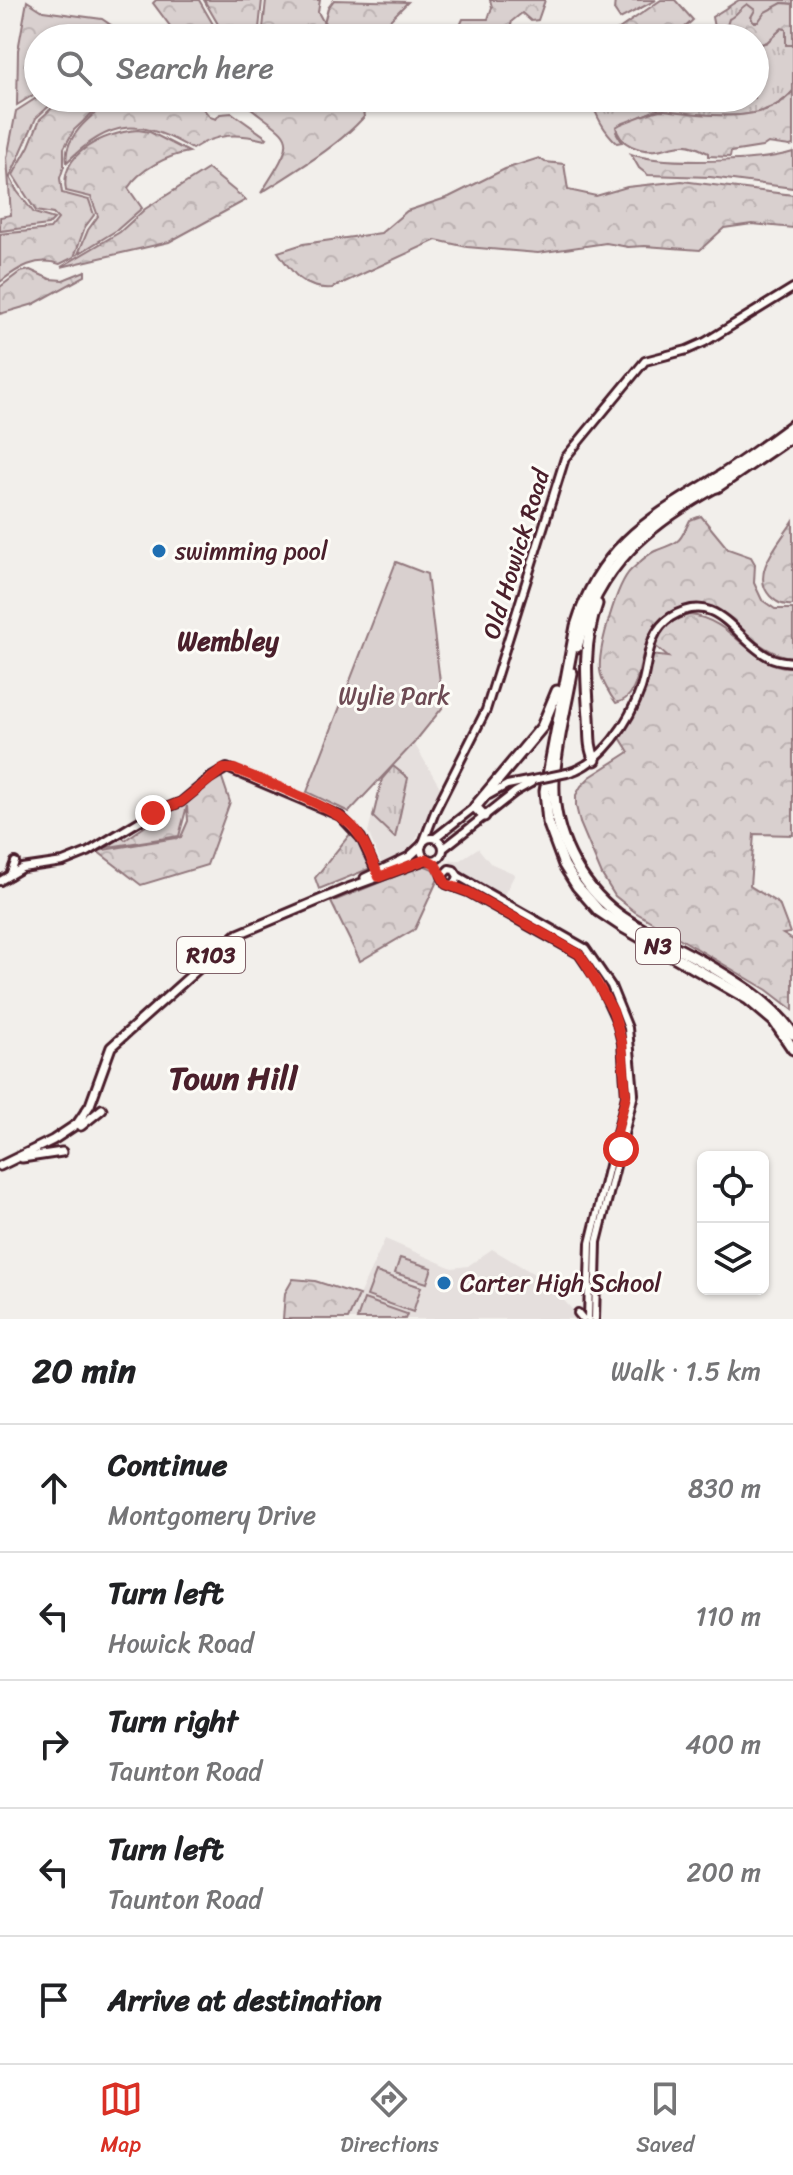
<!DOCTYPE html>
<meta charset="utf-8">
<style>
:root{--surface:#fff;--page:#f2f2f2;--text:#202124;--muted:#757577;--line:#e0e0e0;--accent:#d93025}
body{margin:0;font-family:Sriracha,sans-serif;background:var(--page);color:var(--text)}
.controls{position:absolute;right:24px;bottom:24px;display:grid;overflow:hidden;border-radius:12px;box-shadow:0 2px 6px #0004}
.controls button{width:72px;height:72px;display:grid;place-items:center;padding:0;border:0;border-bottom:2px solid var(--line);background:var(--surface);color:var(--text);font:40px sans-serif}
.stop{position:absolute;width:24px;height:24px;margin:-18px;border:6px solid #d93025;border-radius:50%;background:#fff}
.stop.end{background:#d93025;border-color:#fff;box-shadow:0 2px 8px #0008}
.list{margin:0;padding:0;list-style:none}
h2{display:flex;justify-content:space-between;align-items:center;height:104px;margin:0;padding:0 32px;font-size:34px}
h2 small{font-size:26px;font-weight:400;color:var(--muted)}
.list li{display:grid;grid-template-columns:52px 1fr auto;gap:24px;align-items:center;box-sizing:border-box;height:128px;padding:0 32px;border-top:2px solid var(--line)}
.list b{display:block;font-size:30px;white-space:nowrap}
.list p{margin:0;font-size:26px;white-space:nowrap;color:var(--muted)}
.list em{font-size:26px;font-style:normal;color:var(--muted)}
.icon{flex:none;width:44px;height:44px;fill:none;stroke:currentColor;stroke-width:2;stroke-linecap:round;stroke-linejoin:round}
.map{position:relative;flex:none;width:793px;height:1319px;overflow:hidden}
.search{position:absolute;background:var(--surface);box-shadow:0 2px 6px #0004;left:24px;right:24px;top:24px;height:88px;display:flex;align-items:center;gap:20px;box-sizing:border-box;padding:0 28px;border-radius:44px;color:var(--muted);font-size:30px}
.sheet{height:744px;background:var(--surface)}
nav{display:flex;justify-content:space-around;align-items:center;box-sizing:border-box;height:112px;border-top:2px solid var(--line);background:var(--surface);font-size:22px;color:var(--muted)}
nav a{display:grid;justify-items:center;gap:4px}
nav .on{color:var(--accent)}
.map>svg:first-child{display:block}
.built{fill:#e5dfdd}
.grass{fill:url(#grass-tufts);stroke:#92787d;stroke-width:2}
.forest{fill:url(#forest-crowns);stroke:#92787d;stroke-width:2}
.park{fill:#d9d0cf;stroke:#92787d;stroke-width:2}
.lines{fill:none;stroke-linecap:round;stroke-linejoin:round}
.secondary-casing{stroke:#4a1f2b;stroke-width:12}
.primary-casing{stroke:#4a1f2b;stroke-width:13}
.highway-casing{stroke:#4a1f2b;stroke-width:15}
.secondary{stroke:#fdfcf7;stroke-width:6}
.primary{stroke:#fdfcf7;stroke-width:7}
.highway{stroke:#fdfcf7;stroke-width:9}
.secondary-bridge-casing{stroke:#4a1f2b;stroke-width:12;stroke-linecap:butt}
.secondary-bridge{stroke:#fdfcf7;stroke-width:6}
.route{stroke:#d93025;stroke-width:10}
.poi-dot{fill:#1f6fb2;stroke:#fdfcf7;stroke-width:3}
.labels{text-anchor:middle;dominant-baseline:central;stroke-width:6;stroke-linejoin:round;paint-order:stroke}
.shield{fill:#fdfcf7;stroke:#806168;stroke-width:2}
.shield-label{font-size:22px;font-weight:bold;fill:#4a1f2b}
.poi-label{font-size:24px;fill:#4a1f2b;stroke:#fdfcf7;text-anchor:start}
.street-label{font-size:24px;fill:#4a1f2b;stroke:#fdfcf7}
.park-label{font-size:24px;fill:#6e4b54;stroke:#fdfcf7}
.neighbourhood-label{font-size:26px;font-weight:bold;fill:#4a1f2b;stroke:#fdfcf7}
.district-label{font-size:32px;font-weight:bold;fill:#4a1f2b;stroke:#fdfcf7}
</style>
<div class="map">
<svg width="793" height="1319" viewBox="0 0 793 1319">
<defs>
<pattern id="grass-tufts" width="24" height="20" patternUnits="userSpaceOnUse" patternTransform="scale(2)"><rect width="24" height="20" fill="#d9d0cf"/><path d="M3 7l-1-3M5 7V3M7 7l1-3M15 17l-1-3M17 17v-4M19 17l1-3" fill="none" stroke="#bcb2b2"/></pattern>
<pattern id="forest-crowns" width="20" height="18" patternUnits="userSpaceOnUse" patternTransform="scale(2)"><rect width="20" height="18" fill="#d9d0cf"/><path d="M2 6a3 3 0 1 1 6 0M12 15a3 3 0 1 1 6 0" fill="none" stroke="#bcb2b2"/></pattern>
</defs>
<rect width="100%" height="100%" fill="#f2efeb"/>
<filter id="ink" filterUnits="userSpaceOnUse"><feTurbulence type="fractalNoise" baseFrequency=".0125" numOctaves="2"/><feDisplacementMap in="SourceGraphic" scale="16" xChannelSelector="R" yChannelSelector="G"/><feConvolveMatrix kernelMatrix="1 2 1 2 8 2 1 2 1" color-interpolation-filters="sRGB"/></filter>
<g filter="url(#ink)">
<g class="built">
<path d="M414,743L441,789L411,849L382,865L368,832L381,777Z"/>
<path d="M478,848L490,863L515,874L504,895L462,874L449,861L460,860Z"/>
<path d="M385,1239L452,1268L468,1266L492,1249L546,1281L581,1319H348Z"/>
</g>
<g class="grass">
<path d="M739,0H793V4L782,3L758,22H753L751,17L754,10C739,15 725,20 723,38H716L712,17Z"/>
<path d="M782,28L786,29V44L793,45V91C767,123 714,116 679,113C673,112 665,109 660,110C653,110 620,125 616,132L622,142L617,143C603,130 597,117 590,98H614L658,109V99L663,98H755V46L767,42Z"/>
<path d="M393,766L408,778L395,838L373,817L382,779Z"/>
<path d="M351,833L361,847L371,868L319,889L315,878Z"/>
</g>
<g class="forest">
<path d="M156,0H199L221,38H179L153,3Z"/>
<path d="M204,0H262L258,38H226Z"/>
<path d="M266,0H320L318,12L324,23L328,8L334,0L408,2L388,22L390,38H262Z"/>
<path d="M490,0H545L538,20L531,21L522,13L512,21L508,38H462L457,32L463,19H488L492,7Z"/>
<path d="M615,0H656L620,19L614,10Z"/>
<path d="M661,0H675L693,20L682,30L687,37L695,38H606Z"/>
<path d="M27,1L43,11L102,19L114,27L139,38H38V92L17,105L18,50Z"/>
<path d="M782,3L793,4V45H786V29L782,28L767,42L755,46V38H723L729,19C737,15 739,9 747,4L755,10L751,17L753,22H758L765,12Z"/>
<path d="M793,91V145L790,146L768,143L762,147L731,152L730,157L708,156V153C700,149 691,144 683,145C674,145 666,149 657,150C640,152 619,145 616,127L621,124C629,121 655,110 661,110C701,113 763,128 793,91Z"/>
<path d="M38,97L58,98L36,118L10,177L17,191L34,213L54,219L48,225L0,231V217L11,215L7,158L16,111Z"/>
<path d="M63,98H108L74,130L64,148V166L60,178L62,193L89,200L94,215L85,227L74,257L60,264C37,256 18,268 0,282V234L50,229L58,219L53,214L36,211L13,175L29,146L40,119Z"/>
<path d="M114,98H194L210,117L216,119L220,114L232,113L267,138L265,140C237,133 217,133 192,149C141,118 110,119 67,162C62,136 95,113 114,98Z"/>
<path d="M239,98H358L362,103L364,117C335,149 296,170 261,193C304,127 289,142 239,98Z"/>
<path d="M138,130L150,132L189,152C168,155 139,170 128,188L142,208L117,230L78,254L88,230L98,216L91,197L66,191C59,152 105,133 138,130Z"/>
<path d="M793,152V188L710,177L648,175L639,168L631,154C660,165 763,162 793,152Z"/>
<path d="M539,158L545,162L564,164L568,190L596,196L627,187L682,181L793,195V228L752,224L724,228L700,250L645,246L628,247L606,243L538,253L467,247L436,240L332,288C304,290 292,273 278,252L303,244L381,233L407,211L449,197L505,169Z"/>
<path d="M208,169L246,200L169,242L61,267L120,232L145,209Z"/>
<path d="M30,270L50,279L63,280L85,271V276L34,304L0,314V287L20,272Z"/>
<path d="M701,516L728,549L751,557L755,564L754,583L762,600L775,609H793V657C745,654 726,588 674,610C629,630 651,696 616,703C610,695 601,680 600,670C598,649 617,583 631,570C638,564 646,555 655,551C679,541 678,546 690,520Z"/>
<path d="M793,521V605C783,606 777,603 770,596C749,573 781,541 793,521Z"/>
<path d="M689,615C735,619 751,670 793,667V835L754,834L750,886L779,904L790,933L783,934L793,940V1010L767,990L635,912L615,896L602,875L580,823L576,806V795L581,786L590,777L629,752L619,736L632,715L651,655L668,657L654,645C661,627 671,620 689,615Z"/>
<path d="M221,775L230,802L207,865L141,885L97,851L181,837L188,821L187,806L179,836L102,848L122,837L125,840Z"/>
<path d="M423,865L433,869L438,879L415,929L360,961L331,902Z"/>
<path d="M293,1279L315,1281L359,1295L348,1319H283L285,1293Z"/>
</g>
<g class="park">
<path d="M396,562L427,574L443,707L414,743L349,812L307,792Z"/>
<path d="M400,1258L432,1268L427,1283L395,1273Z"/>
<path d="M376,1272L421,1287L413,1312L367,1296Z"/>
<path d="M364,1299L407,1314L405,1319H357Z"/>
</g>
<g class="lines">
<defs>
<g id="secondary">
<path d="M567,773C602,764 630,721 641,688C649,663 646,633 671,617C718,588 735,640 769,657C777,661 785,661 793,662"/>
<path d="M489,795L507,785L538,779"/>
<circle cx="432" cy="849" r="11"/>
<path d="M435,838L477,805"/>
<path d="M423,843L436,809L486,710L565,458L645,361L687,350L705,342L793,288"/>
<path d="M444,848L515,792L531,783"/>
<path d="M10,875L15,862"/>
<path d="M458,876L585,948L611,986L628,1028L634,1094L597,1242L595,1319"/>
<path d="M0,881L22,868L63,862L88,852L153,813L181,802L210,778L227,768L340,816L361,838L378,875"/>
<path d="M451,885L456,882L458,876L454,870L449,869L442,876L446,884L468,892L579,954L600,985L617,1022L622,1043L626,1096L590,1243L588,1319"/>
<path d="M578,1313L583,1319"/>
</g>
<g id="primary">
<path d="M365,878L409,857L421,846"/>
<path d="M81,1126L102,1109"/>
<path d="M22,1158L62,1152"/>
<path d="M0,1166L53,1140L77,1124L90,1105L111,1047L236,935L348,888L427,859"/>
</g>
<g id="highway">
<path d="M793,425C770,442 747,459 722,475C654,517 601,543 576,626L545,791L548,822L564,865L577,886L599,911L623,927L748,999L774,1021L793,1049"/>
<path d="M717,487L793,435"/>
<path d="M577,647C597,566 649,523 719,485"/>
<path d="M572,673C566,708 556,745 554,781C552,832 578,884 618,914C644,933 675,946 703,962C737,982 770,1001 793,1034"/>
<path d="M595,760C588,747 590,731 589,717C586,677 583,642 597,604"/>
<path d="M484,816L475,807L542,727L557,691"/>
</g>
</defs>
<use href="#secondary" class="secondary-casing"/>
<use href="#primary" class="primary-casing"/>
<use href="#highway" class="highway-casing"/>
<use href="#secondary" class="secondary"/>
<use href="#primary" class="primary"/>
<use href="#highway" class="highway"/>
<defs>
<path id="secondary-bridge" d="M538,779L567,773"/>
</defs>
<use href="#secondary-bridge" class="secondary-bridge-casing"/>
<use href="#secondary-bridge" class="secondary-bridge"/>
</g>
</g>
<g class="lines" filter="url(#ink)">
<path class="route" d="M153,813L181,802L223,769H234C262,780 334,807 353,827C365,841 372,860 379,877L427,859L435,864L446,884L468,892L546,935L579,954L586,964L613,1011L622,1043L626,1096L613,1147L621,1149"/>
</g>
<g class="poi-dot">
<circle cx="159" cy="551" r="8"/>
<circle cx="444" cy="1283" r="8"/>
</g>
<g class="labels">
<g class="shield">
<rect x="636" y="928" width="44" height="36" rx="6"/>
<rect x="177" y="937" width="68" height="36" rx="6"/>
</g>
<g class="shield-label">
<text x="658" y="946">N3</text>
<text x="211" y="955">R103</text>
</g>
<g class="poi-label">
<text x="175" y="551">swimming pool</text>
<text x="460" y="1283">Carter High School</text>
</g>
<g class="street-label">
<text transform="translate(516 554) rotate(-73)">Old Howick Road</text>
</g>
<g class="park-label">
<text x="394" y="696">Wylie Park</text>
</g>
<g class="neighbourhood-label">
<text x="228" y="641">Wembley</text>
</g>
<g class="district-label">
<text x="233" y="1078">Town Hill</text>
</g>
</g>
</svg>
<div class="controls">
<button><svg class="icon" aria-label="locate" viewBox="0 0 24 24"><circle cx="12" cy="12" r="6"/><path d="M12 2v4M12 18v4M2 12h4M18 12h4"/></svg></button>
<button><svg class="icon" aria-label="layers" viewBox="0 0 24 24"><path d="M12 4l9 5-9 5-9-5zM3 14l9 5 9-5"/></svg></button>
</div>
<div class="stop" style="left:621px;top:1149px"></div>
<div class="stop end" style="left:153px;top:813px"></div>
<div class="search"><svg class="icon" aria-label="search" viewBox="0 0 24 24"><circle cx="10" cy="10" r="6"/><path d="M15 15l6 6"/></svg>Search here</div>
</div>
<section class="sheet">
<h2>20 min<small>Walk · 1.5 km</small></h2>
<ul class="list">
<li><svg class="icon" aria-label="ahead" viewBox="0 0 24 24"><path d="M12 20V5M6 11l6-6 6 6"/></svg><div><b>Continue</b><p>Montgomery Drive</p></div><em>830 m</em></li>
<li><svg class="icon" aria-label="left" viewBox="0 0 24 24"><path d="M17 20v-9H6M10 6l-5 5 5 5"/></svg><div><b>Turn left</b><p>Howick Road</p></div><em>110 m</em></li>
<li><svg class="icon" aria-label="right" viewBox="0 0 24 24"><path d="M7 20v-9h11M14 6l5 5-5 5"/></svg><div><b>Turn right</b><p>Taunton Road</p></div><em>400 m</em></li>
<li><svg class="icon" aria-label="left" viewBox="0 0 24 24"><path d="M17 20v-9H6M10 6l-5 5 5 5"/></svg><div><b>Turn left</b><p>Taunton Road</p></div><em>200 m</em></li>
<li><svg class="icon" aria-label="arrive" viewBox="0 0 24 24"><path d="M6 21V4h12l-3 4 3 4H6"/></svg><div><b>Arrive at destination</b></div></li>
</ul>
</section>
<nav>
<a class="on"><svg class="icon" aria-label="map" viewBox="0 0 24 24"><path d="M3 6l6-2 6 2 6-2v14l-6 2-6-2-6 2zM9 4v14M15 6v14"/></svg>Map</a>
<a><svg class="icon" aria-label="directions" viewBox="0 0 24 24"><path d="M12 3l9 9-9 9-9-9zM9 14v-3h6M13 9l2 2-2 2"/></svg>Directions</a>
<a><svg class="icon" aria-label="saved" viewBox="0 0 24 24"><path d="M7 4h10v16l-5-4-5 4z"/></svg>Saved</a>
</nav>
